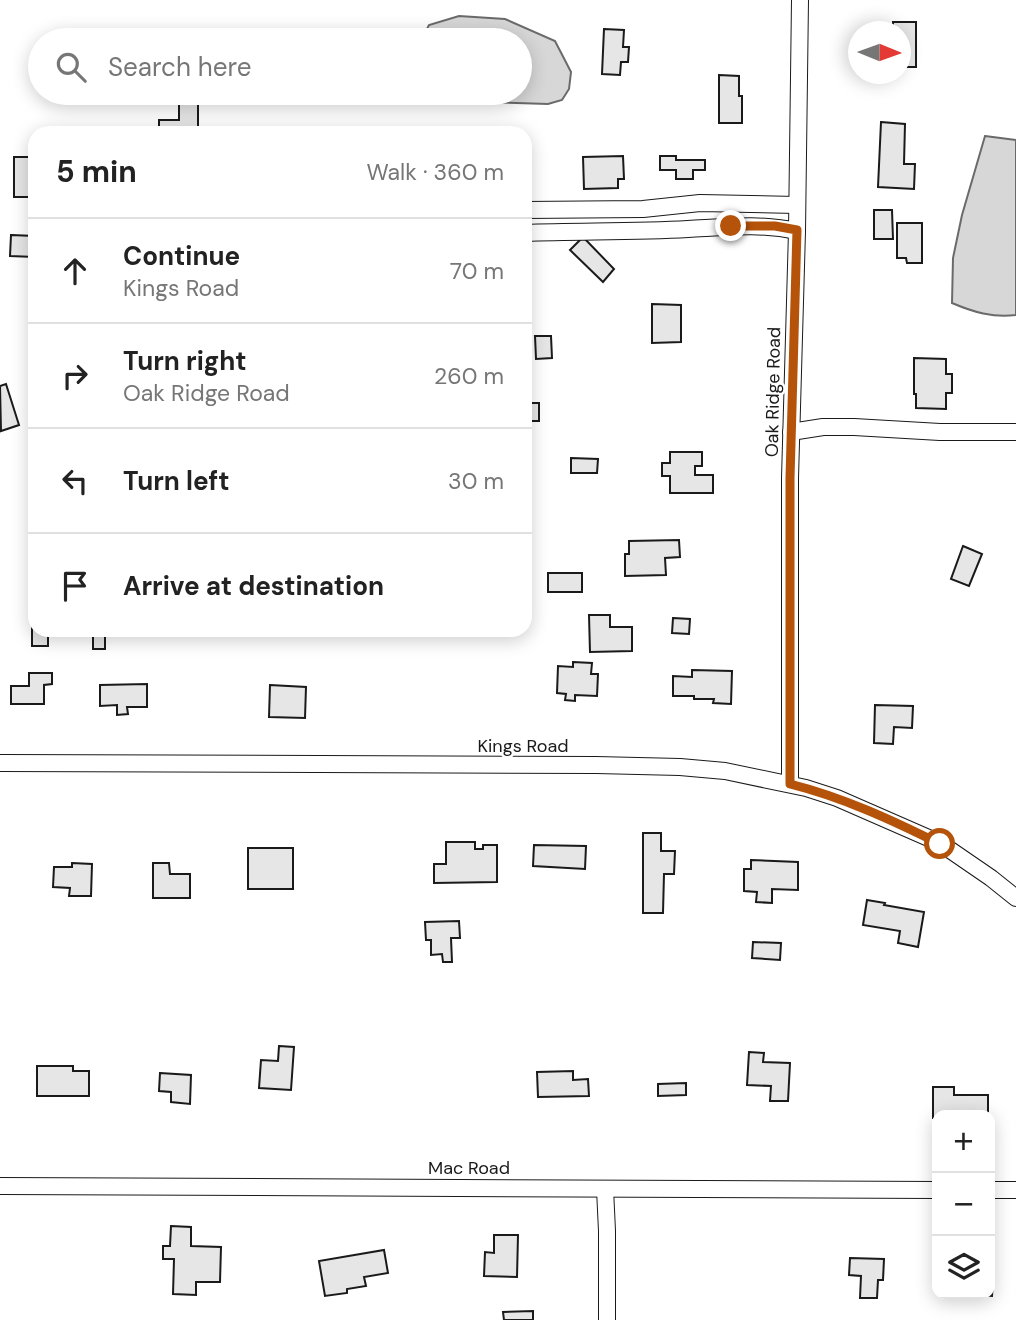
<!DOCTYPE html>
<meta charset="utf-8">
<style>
:root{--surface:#fff;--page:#f2f2f2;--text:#222;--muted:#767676;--line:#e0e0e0}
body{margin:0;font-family:"DM Sans",sans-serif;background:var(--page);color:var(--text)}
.controls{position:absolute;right:21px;bottom:21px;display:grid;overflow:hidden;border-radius:14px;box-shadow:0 4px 18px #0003}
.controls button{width:63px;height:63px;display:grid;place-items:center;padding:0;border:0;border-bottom:2px solid var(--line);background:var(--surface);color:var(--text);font:35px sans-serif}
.compass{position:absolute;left:848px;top:21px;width:63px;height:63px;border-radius:50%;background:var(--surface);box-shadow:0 4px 18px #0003;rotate:91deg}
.stop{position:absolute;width:21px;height:21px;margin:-16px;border:5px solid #b45309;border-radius:50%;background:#fff}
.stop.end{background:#b45309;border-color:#fff;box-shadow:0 2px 7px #0008}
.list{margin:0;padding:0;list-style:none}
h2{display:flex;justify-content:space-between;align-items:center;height:91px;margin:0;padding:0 28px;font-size:30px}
h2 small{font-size:23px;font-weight:400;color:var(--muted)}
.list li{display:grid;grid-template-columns:46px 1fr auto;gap:21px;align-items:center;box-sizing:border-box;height:105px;padding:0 28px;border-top:2px solid var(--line)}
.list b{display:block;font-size:26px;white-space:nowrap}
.list p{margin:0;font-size:23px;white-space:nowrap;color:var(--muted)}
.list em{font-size:23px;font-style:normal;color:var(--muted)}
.icon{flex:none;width:38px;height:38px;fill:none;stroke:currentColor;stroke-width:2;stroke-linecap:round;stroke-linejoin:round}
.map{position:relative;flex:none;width:1016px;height:1320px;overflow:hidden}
.search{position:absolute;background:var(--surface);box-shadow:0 4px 18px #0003;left:28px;top:28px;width:504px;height:77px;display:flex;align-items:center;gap:18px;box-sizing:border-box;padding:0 24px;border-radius:38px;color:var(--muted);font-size:26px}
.panel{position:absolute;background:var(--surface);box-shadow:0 4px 18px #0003;left:28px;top:126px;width:504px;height:511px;border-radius:21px}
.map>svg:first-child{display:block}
.water{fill:#d7d7d7;stroke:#6a6a6a;stroke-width:2}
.building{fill:#e6e6e6;stroke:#1a1a1a;stroke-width:2}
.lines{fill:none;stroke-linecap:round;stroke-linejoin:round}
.minor-casing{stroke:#1a1a1a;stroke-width:18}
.minor{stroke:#fff;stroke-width:16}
.route{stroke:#b45309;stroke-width:9}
.labels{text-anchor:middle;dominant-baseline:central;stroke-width:5;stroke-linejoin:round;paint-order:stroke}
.street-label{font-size:18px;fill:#1a1a1a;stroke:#fff}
</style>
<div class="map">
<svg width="1016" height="1320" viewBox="0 0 1016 1320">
<rect width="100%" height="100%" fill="#fff"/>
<g class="water">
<path d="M459,16L505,19L555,41L571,72L569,89L562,100L548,104L484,102L467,95L465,93H520V40H421L429,25Z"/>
<path d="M985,136L1016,140V315C993,318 973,312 952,303L953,258L962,215Z"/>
</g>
<g class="building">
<path d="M893,22H916V67H900V32H893Z"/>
<path d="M604,29L624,30L623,47H629L628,62H621L620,75L602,74Z"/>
<path d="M719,75L739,76V96H742V123H719Z"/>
<path d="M179,98H198V133H159V120H179Z"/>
<path d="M881,122L905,124L904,164H915L914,189L878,187Z"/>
<path d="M623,156L624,179H618V188L584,189L583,157Z"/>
<path d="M660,156H676V160H705V170H693V179H676V170H660Z"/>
<rect x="14" y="157" width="21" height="40"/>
<path d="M874,210H892L893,239H874Z"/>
<path d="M897,223H922V263H907L906,258H897Z"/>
<path d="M11,235L35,236V257L10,256Z"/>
<path d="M583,237L614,269L603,282L570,250Z"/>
<path d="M652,304L681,305V342L652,343Z"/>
<path d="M535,336H551L552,358L536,359Z"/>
<path d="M525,353L526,403H539V421H525Z"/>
<path d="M914,358L946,359V374H952V393H946V409L916,408V394H914Z"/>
<path d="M6,384L19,425L1,431L0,386Z"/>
<path d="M670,452H702V466H695V475H713V493H670V476H662V463H670Z"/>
<path d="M571,458L598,459L597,473H571Z"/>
<path d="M679,540L680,557L665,558L666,575L625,576V554H629V541Z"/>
<path d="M963,546L982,554L969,586L951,579Z"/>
<rect x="548" y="573" width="34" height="19"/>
<path d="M589,615H610V627H632V651L590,652Z"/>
<path d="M673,618L690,619L689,634L672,633Z"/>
<path d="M32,624H35V630H48V646H32Z"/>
<rect x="93" y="630" width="12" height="19"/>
<path d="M573,662L592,663L591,674H598L597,696L575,695V701L565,700L566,694L557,693L558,666L573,667Z"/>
<path d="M692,670L732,671L731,704L713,703L714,699H694V696H673V676L692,677Z"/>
<path d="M29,673H52V684L44,685V704H11V686H29Z"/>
<path d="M147,684V707H127L128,714L117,715V705L100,706V685Z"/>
<path d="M270,685L306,687L305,718L269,717Z"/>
<path d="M875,705L913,706L912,728L894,727L893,744L874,743Z"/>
<path d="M643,833H661V851H675L674,874H664L663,913H643Z"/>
<path d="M446,842H475V849H483V845H497V882L434,883V864H446Z"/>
<path d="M534,845L586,846L585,869L533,866Z"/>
<rect x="248" y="848" width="45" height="41"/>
<path d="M751,860L798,862V890L772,889V903L756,902L757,892L744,891V869H751Z"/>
<path d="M72,863L92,864L91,896H69L70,888L53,887L54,867H72Z"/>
<path d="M153,863H169L170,874H190V898H153Z"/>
<path d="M867,900L885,903L884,905L924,912L918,947L898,943L900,931L863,925Z"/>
<path d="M459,921L460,938H451L452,962H443L442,954L431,955V940H426L425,922Z"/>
<path d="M753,942L781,943L780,960L752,958Z"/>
<path d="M279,1046L294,1047L291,1090L259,1088L261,1060L278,1061Z"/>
<path d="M749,1052L764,1053L763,1062L790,1063L788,1101H770L771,1086L747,1085Z"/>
<path d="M37,1066H73V1071H89V1096H37Z"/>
<path d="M573,1071V1080L588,1079L589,1096L538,1097L537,1072Z"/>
<path d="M160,1073L191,1075L190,1104L171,1102V1092L159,1091Z"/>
<path d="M686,1083V1095L658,1096V1084Z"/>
<path d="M933,1087H954V1095H988V1115H937V1118H933Z"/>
<path d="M171,1226L191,1227V1246L221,1247L220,1282H196V1295L173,1294L174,1259H163V1246H170Z"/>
<path d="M494,1235H518L517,1277L484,1276L485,1252L494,1253Z"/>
<path d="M384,1250L388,1273L364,1277L366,1286L347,1289V1293L325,1296L319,1261Z"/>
<path d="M850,1258L884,1259L883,1280H878L877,1298H860L861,1276L849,1275Z"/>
<path d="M990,1263H994L992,1296L957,1294H990Z"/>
<path d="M533,1311V1320H504L503,1312Z"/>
</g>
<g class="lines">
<defs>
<g id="minor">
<path d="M525,210L643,209L700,203L797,205"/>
<path d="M525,233C579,231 634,232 688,229C726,227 760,223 797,231"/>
<path d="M791,432L823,427H854L940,432H1016"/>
<path d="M0,763L596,765L680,767L725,771L806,788L837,798L940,843L991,878L1016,898"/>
<path d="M790,784V478L797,231L800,0"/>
<path d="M0,1186L937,1190"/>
<path d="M605,1189L607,1231V1320"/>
<path d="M990,1190H1016"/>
</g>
</defs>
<use href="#minor" class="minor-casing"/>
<use href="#minor" class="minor"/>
</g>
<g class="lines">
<path class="route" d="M731,226H775L797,230L790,478V784C842,797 892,820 940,844"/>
</g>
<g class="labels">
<g class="street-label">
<text transform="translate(773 392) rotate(-89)">Oak Ridge Road</text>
<text x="523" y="746">Kings Road</text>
<text x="469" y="1168">Mac Road</text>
</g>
</g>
</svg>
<div class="controls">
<button>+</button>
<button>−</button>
<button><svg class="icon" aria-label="layers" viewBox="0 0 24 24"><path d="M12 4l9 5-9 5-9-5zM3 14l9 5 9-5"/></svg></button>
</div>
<svg class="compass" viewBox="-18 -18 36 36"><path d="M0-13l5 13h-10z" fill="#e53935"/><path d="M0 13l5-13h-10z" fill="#767676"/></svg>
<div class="stop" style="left:940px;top:844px"></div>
<div class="stop end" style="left:731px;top:226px"></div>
<div class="search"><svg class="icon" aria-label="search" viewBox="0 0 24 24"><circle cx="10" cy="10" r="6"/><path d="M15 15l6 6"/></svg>Search here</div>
<section class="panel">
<h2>5 min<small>Walk · 360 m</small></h2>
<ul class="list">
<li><svg class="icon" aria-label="ahead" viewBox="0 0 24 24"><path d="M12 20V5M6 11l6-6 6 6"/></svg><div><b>Continue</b><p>Kings Road</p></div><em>70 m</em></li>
<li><svg class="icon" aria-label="right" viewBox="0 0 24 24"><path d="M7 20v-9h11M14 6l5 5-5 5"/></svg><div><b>Turn right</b><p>Oak Ridge Road</p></div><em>260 m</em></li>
<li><svg class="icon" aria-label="left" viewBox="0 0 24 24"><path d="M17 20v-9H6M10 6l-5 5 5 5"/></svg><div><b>Turn left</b></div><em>30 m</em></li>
<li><svg class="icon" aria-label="arrive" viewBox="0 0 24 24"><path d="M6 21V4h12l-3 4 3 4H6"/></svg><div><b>Arrive at destination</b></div></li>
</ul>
</section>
</div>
